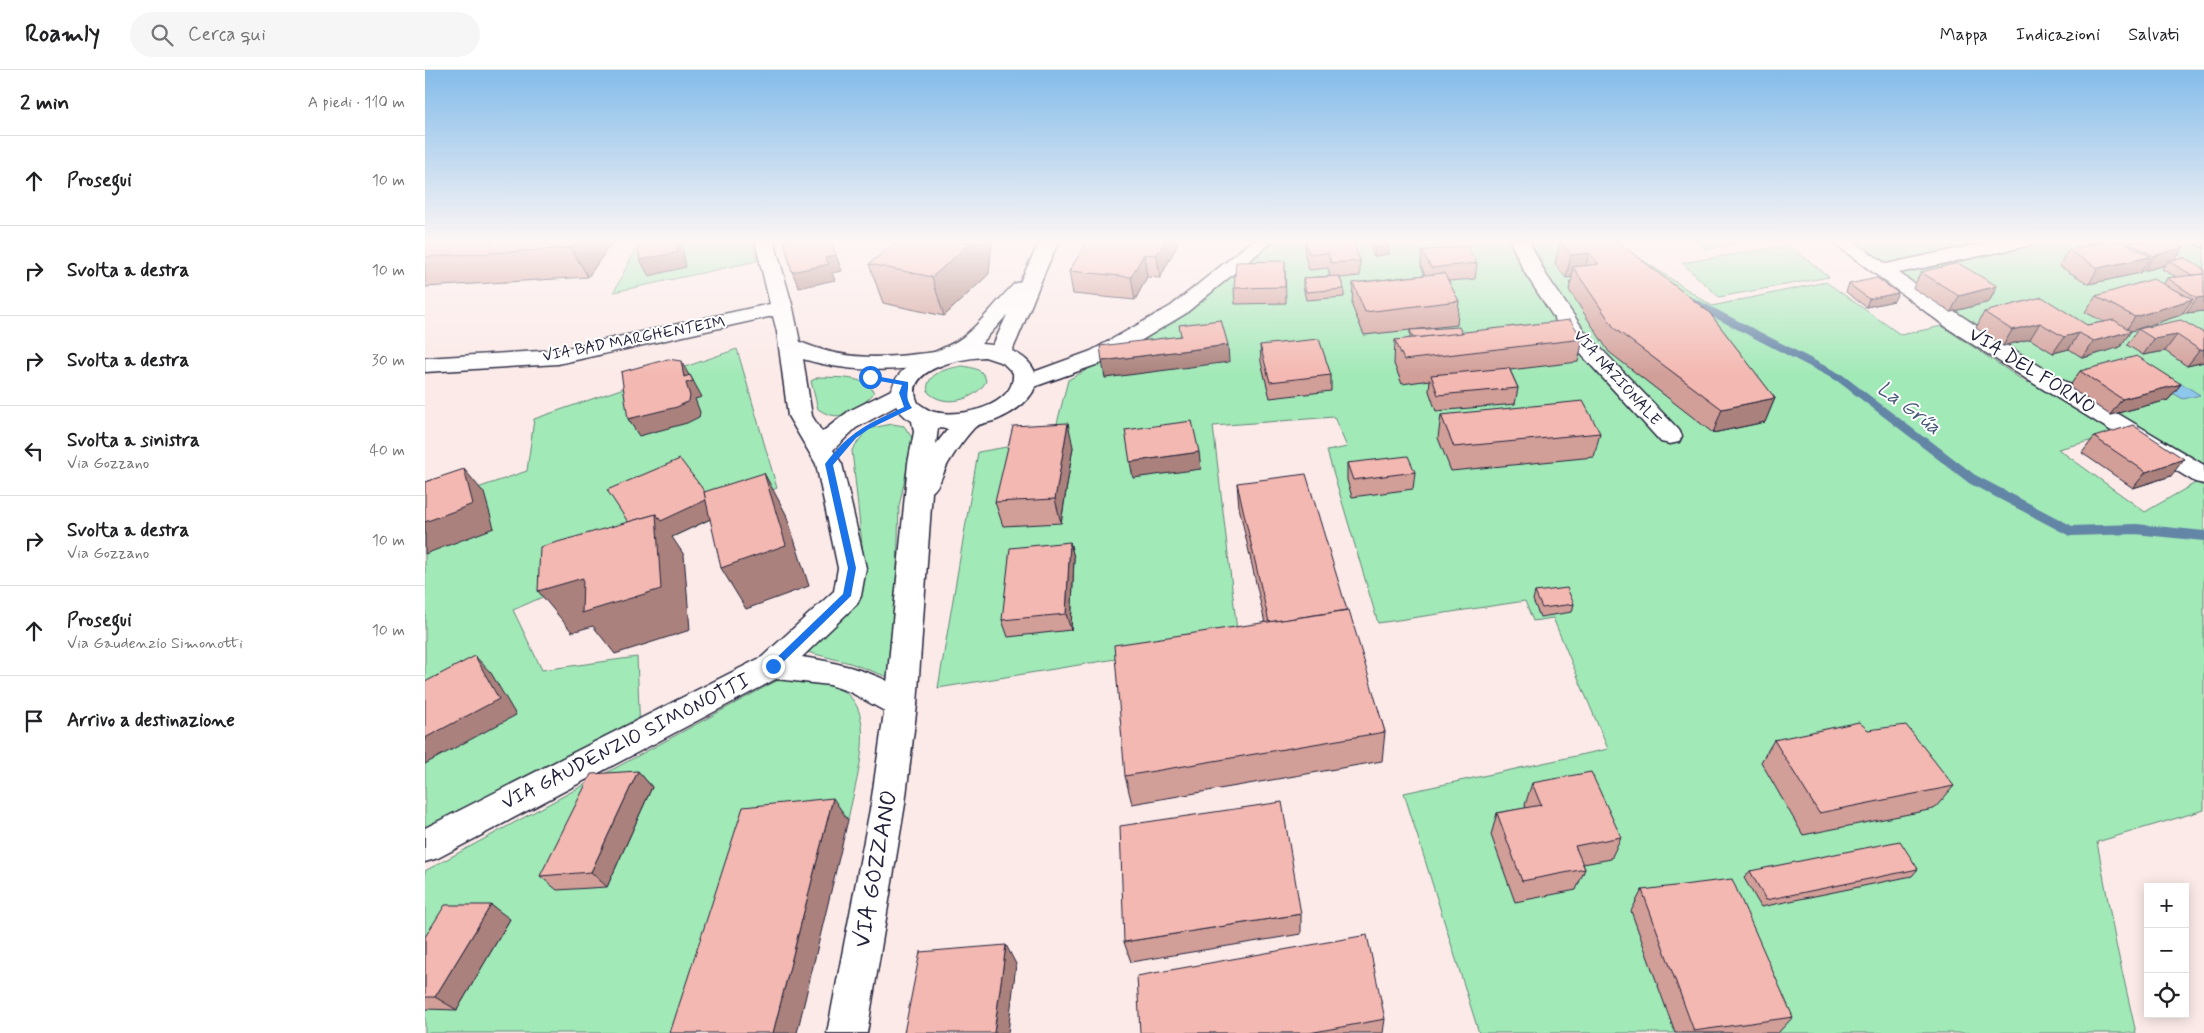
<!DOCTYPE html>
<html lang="it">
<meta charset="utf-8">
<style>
:root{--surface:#fff;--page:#f6f6f6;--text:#202124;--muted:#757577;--line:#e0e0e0}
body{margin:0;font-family:Mynerve,sans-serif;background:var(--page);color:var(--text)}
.controls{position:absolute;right:15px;bottom:15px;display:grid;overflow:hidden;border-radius:0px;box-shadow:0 2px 12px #0003}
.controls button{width:45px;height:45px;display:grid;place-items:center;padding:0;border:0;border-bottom:1px solid var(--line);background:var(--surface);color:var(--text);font:25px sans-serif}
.stop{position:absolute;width:15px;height:15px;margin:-11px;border:4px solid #1a73e8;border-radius:50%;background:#fff}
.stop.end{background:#1a73e8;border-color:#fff;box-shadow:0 1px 5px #0008}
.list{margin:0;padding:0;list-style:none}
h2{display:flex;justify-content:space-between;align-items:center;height:65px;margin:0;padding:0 20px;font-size:21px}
h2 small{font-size:16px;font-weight:400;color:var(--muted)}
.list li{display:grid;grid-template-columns:32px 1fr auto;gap:15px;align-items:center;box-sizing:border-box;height:90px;padding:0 20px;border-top:1px solid var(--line)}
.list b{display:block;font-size:19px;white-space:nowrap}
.list p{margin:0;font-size:16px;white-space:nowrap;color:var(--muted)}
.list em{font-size:16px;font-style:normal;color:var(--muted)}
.icon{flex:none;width:28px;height:28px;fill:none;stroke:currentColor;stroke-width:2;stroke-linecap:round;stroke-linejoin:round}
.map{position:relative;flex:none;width:1779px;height:963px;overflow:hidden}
header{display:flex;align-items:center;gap:30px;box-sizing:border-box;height:70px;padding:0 25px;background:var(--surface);border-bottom:1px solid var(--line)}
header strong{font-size:24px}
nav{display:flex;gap:28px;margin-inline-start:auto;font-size:18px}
.search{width:350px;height:45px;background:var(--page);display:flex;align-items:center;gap:12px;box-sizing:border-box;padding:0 18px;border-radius:28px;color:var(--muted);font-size:19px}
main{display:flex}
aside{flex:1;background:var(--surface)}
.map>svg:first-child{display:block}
.green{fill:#a1e9b7;stroke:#628679}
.water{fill:#8ec7ed;stroke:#6385a6}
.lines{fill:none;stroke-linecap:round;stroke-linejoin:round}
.stream-far1{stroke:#6385a6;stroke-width:8}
.stream{stroke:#6385a6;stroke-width:10}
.minor-casing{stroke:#22223b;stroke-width:3}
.major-casing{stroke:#22223b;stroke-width:3}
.minor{fill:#fff;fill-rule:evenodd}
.major{fill:#fff;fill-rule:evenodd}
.wall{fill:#d19e98;stroke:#22223b}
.shaded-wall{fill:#aa817c;stroke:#22223b}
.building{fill:#f3b8b1;stroke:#22223b}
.route{fill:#1a73e8}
.labels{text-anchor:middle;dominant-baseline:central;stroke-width:4;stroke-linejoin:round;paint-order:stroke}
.far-street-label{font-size:16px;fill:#22223b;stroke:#fff}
.street-label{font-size:20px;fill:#22223b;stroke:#fff}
.water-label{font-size:21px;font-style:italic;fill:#485c79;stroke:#fff}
.near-street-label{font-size:24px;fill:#22223b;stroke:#fff}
</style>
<header>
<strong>Roamly</strong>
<div class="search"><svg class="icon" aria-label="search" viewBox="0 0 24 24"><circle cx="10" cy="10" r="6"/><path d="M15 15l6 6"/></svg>Cerca qui</div>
<nav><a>Mappa</a><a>Indicazioni</a><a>Salvati</a></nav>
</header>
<main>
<aside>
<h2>2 min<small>A piedi · 110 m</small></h2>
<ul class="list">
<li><svg class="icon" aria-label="ahead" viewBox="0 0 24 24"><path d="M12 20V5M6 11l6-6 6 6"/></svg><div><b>Prosegui</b></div><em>10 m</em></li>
<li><svg class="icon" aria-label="right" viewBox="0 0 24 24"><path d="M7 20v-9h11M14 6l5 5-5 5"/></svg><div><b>Svolta a destra</b></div><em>10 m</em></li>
<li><svg class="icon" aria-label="right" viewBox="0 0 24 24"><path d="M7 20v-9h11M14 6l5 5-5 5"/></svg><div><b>Svolta a destra</b></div><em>30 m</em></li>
<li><svg class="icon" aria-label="left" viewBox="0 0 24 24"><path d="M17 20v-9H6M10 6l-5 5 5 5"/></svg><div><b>Svolta a sinistra</b><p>Via Gozzano</p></div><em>40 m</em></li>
<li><svg class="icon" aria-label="right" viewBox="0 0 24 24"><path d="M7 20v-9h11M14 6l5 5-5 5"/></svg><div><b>Svolta a destra</b><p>Via Gozzano</p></div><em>10 m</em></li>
<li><svg class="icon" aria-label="ahead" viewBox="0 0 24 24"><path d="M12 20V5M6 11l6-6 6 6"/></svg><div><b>Prosegui</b><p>Via Gaudenzio Simonotti</p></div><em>10 m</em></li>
<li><svg class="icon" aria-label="arrive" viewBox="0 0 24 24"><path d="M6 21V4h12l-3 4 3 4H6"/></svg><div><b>Arrivo a destinazione</b></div></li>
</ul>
</aside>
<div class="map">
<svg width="1779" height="963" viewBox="0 0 1779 963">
<rect width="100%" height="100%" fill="#fbeae8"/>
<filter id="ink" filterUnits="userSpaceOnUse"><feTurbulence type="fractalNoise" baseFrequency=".02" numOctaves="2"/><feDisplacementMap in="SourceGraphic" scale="10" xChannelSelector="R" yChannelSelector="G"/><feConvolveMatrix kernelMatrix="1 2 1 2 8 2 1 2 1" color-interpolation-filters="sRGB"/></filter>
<g filter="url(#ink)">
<g class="green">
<path d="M225,171H326L332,191L189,222L213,174Z"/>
<path d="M849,171H1091L1154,266L1096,171H1197L1201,179L1287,236L1401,212L1476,265L1517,256L1602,313L1611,309L1693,364L1633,379L1720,442L1772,412L1779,417V740L1672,772L1691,874L1711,963H1054L979,723L1183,679L1128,548L1108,551L1100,531L953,553L902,381L922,377L909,347L788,356L813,569L513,618L553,382L628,369L643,310L717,270Z"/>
<path d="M1271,171H1330L1281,179Z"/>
<path d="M1420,171H1537L1545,177L1457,198Z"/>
<path d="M1613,171H1717L1779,210V397L1685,345L1464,202Z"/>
<path d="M1729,171H1779V200Z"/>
<path d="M1364,175L1404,207L1294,227L1257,193Z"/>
<path d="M312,279L352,418L222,479L220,482L88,540L117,600L212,587L215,664L0,776V436L102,401L109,349Z"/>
<path d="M538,296C548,298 559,299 561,311C551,331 518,338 503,322C499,303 524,298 538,296Z"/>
<path d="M394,307C412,308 441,305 449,323C433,340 416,355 393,339L386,311Z"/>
<path d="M467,354L479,356L490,372L484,390L474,436L472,500L463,607L425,593L382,582L440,503L427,380L442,359Z"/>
<path d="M379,608C391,612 405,614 416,620C456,641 429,715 423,750L336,759L274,963H0V801L353,610Z"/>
</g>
<path class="water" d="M1756,313L1775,325L1758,329L1738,317Z"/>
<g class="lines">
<path class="stream-far1" d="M1268,232L1415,308L1501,374"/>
<path class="stream" d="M1499,372L1547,409L1646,461L1711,459L1779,466"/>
<defs>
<g id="minor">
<path d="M330,171H349L368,238L375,272C422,292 461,288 510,282L518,284L521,289L518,294L510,296C462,301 425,303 378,289L387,346L397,362L424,341L470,318L478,316L486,318L490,323L486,328L431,358L408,380L417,394L441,498L436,526L432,534L377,587C407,591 478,607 492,635L487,644L476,648L465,644L425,622L405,615L351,609L13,788L0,792V758L337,587L409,521L413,498L391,394L363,346L352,262L348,246L133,294L0,302V288L133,280L345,234Z"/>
<path d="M827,171H848L760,244L682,291L600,320L592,318L589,313L592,308L666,281L746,236Z"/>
<path d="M1085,171H1104L1120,203L1160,262L1254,360L1257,366L1254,372L1245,374L1236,372L1144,271L1100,203Z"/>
<path d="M1406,171H1428L1461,194L1569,171H1607L1605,175L1598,177L1474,203C1572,273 1675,333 1779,395V414L1770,412L1603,310L1524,259Z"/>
</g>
<path id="major" d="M615,171H634C616,207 604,244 587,281C598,286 610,295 611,308C613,328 586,344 571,350C564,353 554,353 549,358C540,368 531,380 524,392C518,401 516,415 507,422L492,635L480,734L442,963H402L446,734L460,635L483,393L489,362L487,351C479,347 470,338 468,328C460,294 519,282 538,267C557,252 572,231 589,214L595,212ZM582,245L568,275L556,274ZM560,287L578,293L588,303C591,336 536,348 510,342C504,341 499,337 493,333C476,298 538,288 560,287ZM513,358L523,359L511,374Z"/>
</defs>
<use href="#minor" class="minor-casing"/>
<use href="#major" class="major-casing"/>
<use href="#minor" class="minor"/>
<use href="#major" class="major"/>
</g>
<g class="wall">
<path d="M0,171H188L163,207L0,217Z"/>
<path d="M880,171L935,191V206L915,208L919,219V227L881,230L878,216V208L905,206L903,198L884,200L880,186Z"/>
<path d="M1135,171H1192L1350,328L1340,352L1288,363L1184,282L1144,220L1147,207L1141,208L1130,194Z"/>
<path d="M1543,171H1568L1550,175Z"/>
<path d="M1657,171H1684L1664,175Z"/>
<path d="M1763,171H1779V179Z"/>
<path d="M946,172L964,176V184L949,186L946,180Z"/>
<path d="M1704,173L1759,177L1750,190L1760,188L1779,241L1761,243L1758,242L1756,245L1706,261L1695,277L1658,288L1644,279L1628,283L1605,269L1578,276L1551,258L1559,242L1662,255L1679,252L1660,242L1671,226L1739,214L1742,208L1751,207L1737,199L1740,195L1719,201L1717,200L1715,203L1664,214L1634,196L1643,180L1703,175Z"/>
<path d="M752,175L735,208L722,207L710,230L648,224L644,201Z"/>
<path d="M997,181L1052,193L1050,209L1023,211L1034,231L1032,255L939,265L927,236L928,213L1000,205L996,196Z"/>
<path d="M860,191L861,233L810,234L809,218Z"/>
<path d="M444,194L564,204L519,246L458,233Z"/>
<path d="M1496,202L1572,216L1564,232L1526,242L1488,218Z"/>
<path d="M1424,214L1469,231L1441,237L1421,222Z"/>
<path d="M1713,259L1779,263V292L1762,296L1740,281L1718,285L1702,275Z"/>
<path d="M985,260L1037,263L1158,269L1153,292L1085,300L1093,318L1090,334L1011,341L1004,321L1005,310L977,314L969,294L970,270L985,269Z"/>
<path d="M835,275L906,305V321L845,328L836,292Z"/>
<path d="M1655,301L1756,314L1743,330L1685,345L1644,317Z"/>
<path d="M1016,345L1175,363L1169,387L1026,401L1013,368Z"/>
<path d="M1669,367L1746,406L1708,418L1657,383Z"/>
<path d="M648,377L636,453L578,456L570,432Z"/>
<path d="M922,393L990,402L988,419L927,427L922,410Z"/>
<path d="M812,413L922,540L960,662L957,691L707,734L700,706L840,553L814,437Z"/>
<path d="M645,472L649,488L646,560L583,567L577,550Z"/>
<path d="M1110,522L1149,534L1147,542L1115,547L1108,530Z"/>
<path d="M1443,660L1529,716L1509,739L1378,765L1336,692L1349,670Z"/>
<path d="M213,701L227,717L182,817L132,820L115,806Z"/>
<path d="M1107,713L1196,767L1186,789L1158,794L1160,799L1151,820L1090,832L1066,765L1072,743L1101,738L1100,735Z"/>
<path d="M1493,799L1487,806L1336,837L1319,808L1325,801Z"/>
<path d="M1217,820L1368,947L1353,963H1250L1206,841Z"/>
<path d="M876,844V864L706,892L699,872Z"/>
<path d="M85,849L32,940L0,939V867Z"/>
<path d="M960,949L958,963H715Z"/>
</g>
<g class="shaded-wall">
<path d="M151,171H188L163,207L146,178Z"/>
<path d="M251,171H254L257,178L261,197L224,206L215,190Z"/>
<path d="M548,171H567L564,204L519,246L507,207Z"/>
<path d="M740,171H752V175L735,208L732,185Z"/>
<path d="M1552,171H1568L1550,175Z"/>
<path d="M1666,171H1684L1664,175Z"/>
<path d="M964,176V184L949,186L950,178Z"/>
<path d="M1759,177L1748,192L1743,191L1740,195L1719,201L1729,186Z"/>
<path d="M1164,183L1159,205L1148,197L1147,207L1141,208L1146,185Z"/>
<path d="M719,184L722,207L710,230L706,207Z"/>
<path d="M411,185L417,201L407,203L410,210L374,218L367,202L400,188Z"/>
<path d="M1726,187L1715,203L1664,214L1673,198Z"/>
<path d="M1572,216L1564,232L1526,242L1534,226Z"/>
<path d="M1473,223L1469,231L1441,237L1444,229Z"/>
<path d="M1779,227V241L1761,243L1772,228Z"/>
<path d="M1768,229L1756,245L1706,261L1695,277L1658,288L1669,271L1699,263L1710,247Z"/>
<path d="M1615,253L1605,269L1578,276L1587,260Z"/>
<path d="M1654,263L1644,279L1628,283L1639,267Z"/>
<path d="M1752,265L1740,281L1718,285L1729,269Z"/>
<path d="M803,275L804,292L680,308L677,291Z"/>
<path d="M1779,279V292L1762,296L1775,280Z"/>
<path d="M256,291L265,307V305L277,327L270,329L275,342L274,347L262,353L214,366L203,349L259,307Z"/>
<path d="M1756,314L1743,330L1685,345L1697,329Z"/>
<path d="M1350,328L1340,352L1288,363L1297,339Z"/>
<path d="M643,353L648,377L636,453L630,429Z"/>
<path d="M774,382L776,399L708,408L705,392Z"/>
<path d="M1759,389L1746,406L1708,418L1721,402Z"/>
<path d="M39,399L59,423L69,458L0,484V452Z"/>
<path d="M339,403L361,444L384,516L321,539L296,498Z"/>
<path d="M284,428L294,445L247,467L259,485L265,560L190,584L168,556L147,562L113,521L231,444Z"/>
<path d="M645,472L649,488L646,560L641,544Z"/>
<path d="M50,586L66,603L91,645L0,694V668Z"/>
<path d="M213,701L227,717L182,817L166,802Z"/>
<path d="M408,728L423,750L372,963H348Z"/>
<path d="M66,835L85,849L32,940L10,927Z"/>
<path d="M581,875L591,894L583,963H569Z"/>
</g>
<g class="building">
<path d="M0,171H151L146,178L0,187Z"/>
<path d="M212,171H251L253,182L215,190Z"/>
<path d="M359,171H405L411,185L400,188L404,194L367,202Z"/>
<path d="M472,171L488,172L548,171L507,207L444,194Z"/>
<path d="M663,171H740L732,185L719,184L706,207L644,201Z"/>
<path d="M880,171H928L935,191L906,193L903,183L884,184Z"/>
<path d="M962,171L964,176L950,178L946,172Z"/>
<path d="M1135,171H1192L1284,242L1350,328L1297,339L1190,259L1148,197L1174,194L1164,183L1146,185Z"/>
<path d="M1687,171H1697L1726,187L1673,198L1643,180Z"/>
<path d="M1710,171H1748L1759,177L1729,186L1704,173Z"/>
<path d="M1042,176L1052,193L1006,198L997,181Z"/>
<path d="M1760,188L1779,199V204L1767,205L1743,191Z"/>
<path d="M860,191V217L809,218L811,192Z"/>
<path d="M1533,193L1572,216L1534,226L1496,202Z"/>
<path d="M1019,203L1034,231L940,242L928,213Z"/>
<path d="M1779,204V227L1772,228L1742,208Z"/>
<path d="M914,206L919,219L881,222L878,208Z"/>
<path d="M1452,208L1473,223L1444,229L1424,214Z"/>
<path d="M1728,209L1768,229L1710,247L1671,226Z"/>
<path d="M1617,227L1662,255L1689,250L1706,261L1669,271L1654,263L1639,267L1615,253L1587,260L1559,242Z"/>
<path d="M796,250L803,275L677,291L675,276L756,266L754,255Z"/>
<path d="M1145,250L1158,269L979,290L970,270Z"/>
<path d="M1756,250L1779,263V279L1775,280L1752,265L1729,269L1713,259Z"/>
<path d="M1034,257L1037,263L988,268L985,260Z"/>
<path d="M894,269L906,305L845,312L835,275Z"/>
<path d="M1712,286L1756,314L1697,329L1655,301Z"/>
<path d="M243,289L256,291L259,307L265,305L268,311L261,313L265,326L264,331L252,337L203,349L196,302Z"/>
<path d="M1084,298L1093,318L1013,325L1006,305Z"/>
<path d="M1158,331L1175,363L1029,377L1016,345Z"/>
<path d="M767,351L774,382L705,392L700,360Z"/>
<path d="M643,353L630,429L570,432L588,356Z"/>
<path d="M1708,355L1759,389L1721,402L1669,367Z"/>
<path d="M983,386L990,402L928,410L922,393Z"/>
<path d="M255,389L280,422H279L281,430L236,451L231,444L203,452L182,420Z"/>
<path d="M39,399L48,434L0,452V412Z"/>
<path d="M339,403L361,475L296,498L279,422Z"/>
<path d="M881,404L922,540L844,552L812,413Z"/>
<path d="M231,444L236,519L157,543L158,508L113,521L115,477Z"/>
<path d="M645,472L641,544L577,550L585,478Z"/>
<path d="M1142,518L1149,534L1117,538L1110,522Z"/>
<path d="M924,540L960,662L700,706L689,575Z"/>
<path d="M50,586L74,629L0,668V612Z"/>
<path d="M1434,652L1443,660L1481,655L1529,716L1394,743L1349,670Z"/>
<path d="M213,701L166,802L115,806L166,704Z"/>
<path d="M1166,702L1196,767L1150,776L1160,799L1097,811L1072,743L1116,735L1107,713Z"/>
<path d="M408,728L348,963H245L318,737Z"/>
<path d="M857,732L876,844L699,872L695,756Z"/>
<path d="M1475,771L1493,799L1341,830L1325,801Z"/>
<path d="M1307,809L1368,947L1269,961L1217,820Z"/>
<path d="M20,835H66L10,927H0V867Z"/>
<path d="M942,865L960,949L884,963H715L712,906Z"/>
<path d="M581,875L569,963H479L495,882Z"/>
</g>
</g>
<linearGradient id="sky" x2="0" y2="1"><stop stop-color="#84bcea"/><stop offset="0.56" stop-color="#fdf6f5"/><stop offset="1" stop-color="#fdf6f5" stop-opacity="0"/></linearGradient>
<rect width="1779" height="306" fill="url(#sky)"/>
<path class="route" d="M445,305L483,312C484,323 479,326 487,338L444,359L431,368L408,395L431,498L426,526L351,599H345V594L418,524L423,498L400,394C425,361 443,354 479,337L474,323L477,315L443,309L442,307Z"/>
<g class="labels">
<g class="far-street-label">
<text transform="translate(209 269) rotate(-11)">VIA BAD MARGHENTEIM</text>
<text transform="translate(1192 308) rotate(48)">VIA NAZIONALE</text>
</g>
<g class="street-label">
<text transform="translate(1607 301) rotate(32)">VIA DEL FORNO</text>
<text transform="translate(201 672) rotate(-27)">VIA GAUDENZIO SIMONOTTI</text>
</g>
<g class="water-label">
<text transform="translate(1484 338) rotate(37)">La Grűa</text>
</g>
<g class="near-street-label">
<text transform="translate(451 799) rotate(-80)">VIA GOZZANO</text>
</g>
</g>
</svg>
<div class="controls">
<button>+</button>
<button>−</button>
<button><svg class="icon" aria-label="locate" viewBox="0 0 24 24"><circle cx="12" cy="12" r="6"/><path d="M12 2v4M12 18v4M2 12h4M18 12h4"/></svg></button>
</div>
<div class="stop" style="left:445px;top:307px"></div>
<div class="stop end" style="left:348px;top:596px"></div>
</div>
</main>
